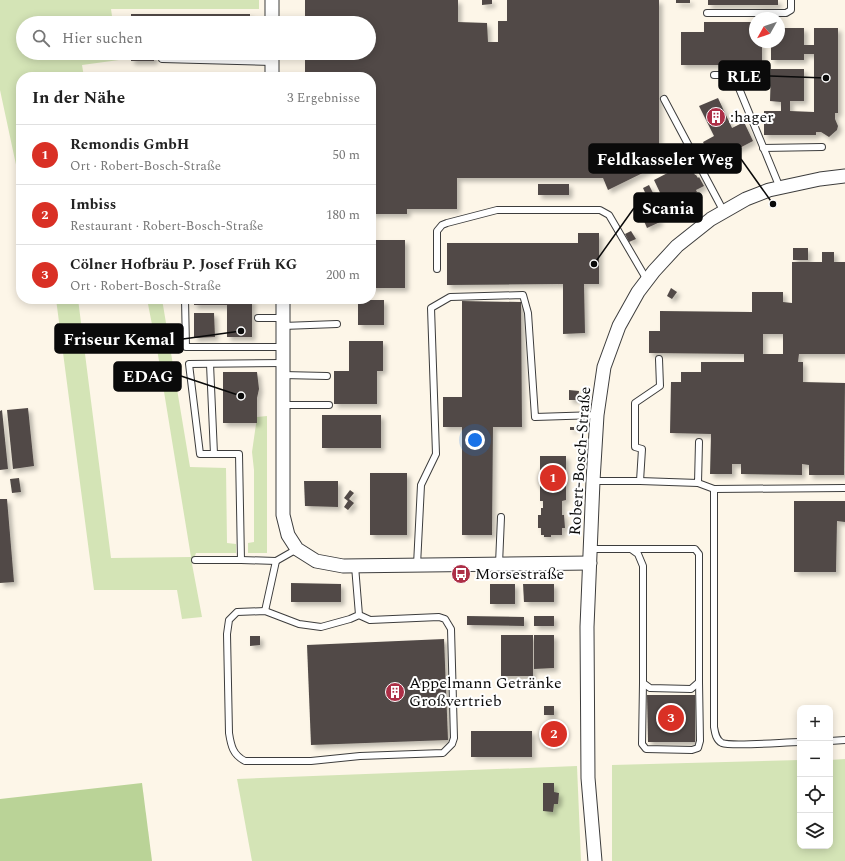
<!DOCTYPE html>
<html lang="de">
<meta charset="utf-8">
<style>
:root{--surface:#fff;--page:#f2f2f2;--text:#222;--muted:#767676;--line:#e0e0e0;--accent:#d93025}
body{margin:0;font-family:Spectral,serif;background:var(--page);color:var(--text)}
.controls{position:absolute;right:12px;bottom:12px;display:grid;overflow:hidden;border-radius:8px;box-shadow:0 2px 10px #0003}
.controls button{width:36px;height:36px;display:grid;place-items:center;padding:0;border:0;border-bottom:1px solid var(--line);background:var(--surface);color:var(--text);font:20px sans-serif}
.compass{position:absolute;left:749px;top:12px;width:36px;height:36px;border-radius:50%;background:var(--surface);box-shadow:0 2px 10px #0003;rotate:230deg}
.you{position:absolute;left:475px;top:440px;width:14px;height:14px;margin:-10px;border:3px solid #fff;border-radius:50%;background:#1a73e8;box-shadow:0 0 0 6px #1a73e833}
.badge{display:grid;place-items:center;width:26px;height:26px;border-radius:50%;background:var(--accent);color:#fff;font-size:13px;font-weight:700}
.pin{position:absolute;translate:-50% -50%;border:2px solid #fff;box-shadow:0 1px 4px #0006}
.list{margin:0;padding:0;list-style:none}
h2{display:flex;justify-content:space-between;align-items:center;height:52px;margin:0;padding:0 16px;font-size:17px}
h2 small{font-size:13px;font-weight:400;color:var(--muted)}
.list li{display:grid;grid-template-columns:26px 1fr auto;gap:12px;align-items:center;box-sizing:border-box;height:60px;padding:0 16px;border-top:1px solid var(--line)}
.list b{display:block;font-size:15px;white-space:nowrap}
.list p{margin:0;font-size:13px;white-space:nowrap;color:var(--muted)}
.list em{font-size:13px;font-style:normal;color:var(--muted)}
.icon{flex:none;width:22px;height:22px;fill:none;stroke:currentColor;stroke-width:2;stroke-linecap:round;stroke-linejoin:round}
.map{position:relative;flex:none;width:845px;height:861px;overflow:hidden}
.search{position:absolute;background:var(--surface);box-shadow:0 2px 10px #0003;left:16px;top:16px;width:360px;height:44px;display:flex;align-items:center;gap:10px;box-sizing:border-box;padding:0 14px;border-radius:22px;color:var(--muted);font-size:15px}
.panel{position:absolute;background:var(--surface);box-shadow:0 2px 10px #0003;left:16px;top:72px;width:360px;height:232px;border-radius:16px}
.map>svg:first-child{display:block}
.green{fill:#d4e4b6}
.forest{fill:#bad397}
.building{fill:#514a47;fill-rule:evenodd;filter:url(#shadow)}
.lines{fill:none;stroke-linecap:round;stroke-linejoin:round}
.lane-casing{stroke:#3d3d3d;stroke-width:8}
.street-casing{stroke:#3d3d3d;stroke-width:15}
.lane{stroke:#fff;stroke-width:6}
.street{stroke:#fff;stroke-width:13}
.labels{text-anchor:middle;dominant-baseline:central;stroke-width:4;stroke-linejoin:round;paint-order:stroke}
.poi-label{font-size:16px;fill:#0a0a0a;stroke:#fff;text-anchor:start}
.street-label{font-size:16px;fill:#0a0a0a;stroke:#fff}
.leader{fill:none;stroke:#0a0a0a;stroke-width:1.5}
.callout-dot{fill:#0a0a0a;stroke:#fff;stroke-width:1.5}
.callout{fill:#0a0a0a;stroke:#0a0a0a;stroke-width:1.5}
.callout-label{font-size:17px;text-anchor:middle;font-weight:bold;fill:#fff}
</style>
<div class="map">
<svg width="845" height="861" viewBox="0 0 845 861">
<defs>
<filter id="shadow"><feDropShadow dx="3.5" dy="3.5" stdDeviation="2" flood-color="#0004"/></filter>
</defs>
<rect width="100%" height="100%" fill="#fdf6e8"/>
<g class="green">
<path d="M0,0H259V9H111L113,23H23V53H118L119,60L82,65L84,77H21V188L0,90Z"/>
<path d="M56,299H78L111,558L191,557L158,355L147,299H162L190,467L226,468L227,543L236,544V553H196L192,564L202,617L182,619L177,590H94Z"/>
<path d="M267,416V553H248V543L254,542V470L252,452L257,417Z"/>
<path d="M845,759V861H612V765L800,760V846H830V760Z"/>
<path d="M577,766L581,861H252L237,779Z"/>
</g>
<path class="forest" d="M142,783L152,861H0V799Z"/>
<g class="building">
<path d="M305,0H458V22L487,23L488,42H498V21H507V0H659V165L608,190L603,178H457V209H407V214H371V77H305V53H369V23H305Z"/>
<path d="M482,0H492V4L482,5Z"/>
<rect x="676" y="0" width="14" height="3"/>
<rect x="708" y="0" width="70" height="5"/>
<rect x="131" y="14" width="119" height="9"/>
<path d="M704,22H755V42H762V65H681V32H704Z"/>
<path d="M779,28H804V45H814V28H838V113H835V119L838,126L837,130L829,137L821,132H816V135H764V111H781V102L770,101L771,69H804V101H790V111L814,112V54H804V60H771V42H779Z"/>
<rect x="131" y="53" width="23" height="8"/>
<path d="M225,74V77H162V75Z"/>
<path d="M718,98L732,128L744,122L753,141L728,154V153L712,160L703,142L714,136L699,106Z"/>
<path d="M687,158L695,175H696L698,178L699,177L704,186L696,190L697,192L687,198L685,193L679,196L681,199L672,204L670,199L664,201L654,180L679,167L677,163Z"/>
<rect x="538" y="184" width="31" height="11"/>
<path d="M649,185L657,201L652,204L660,222L647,228L641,214L639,215L635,206L648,199L643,188Z"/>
<path d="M631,231L636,239L629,242L625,234Z"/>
<path d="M578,233H599V284H584L585,333L563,334V284L447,285V243H578Z"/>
<rect x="371" y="240" width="34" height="48"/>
<rect x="793" y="248" width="15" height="12"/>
<path d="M822,252H834V262H845V354H799L798,362H803V382L845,383L844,475H809V465L802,464V475L741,474V464H732V474H710L711,434L670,433L671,382H681V372H701V362H744V354L649,353V331H660V311L752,312V292H783V302L792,303V262H822ZM763,334H783V354H763Z"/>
<path d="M671,288L677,292L672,299L667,296Z"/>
<path d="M194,299H252V337H227V305H194Z"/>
<rect x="358" y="300" width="26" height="25"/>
<path d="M462,301L521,302L522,427H493L492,535H462V427H443V397H462Z"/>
<path d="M194,313H214L215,337L194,338Z"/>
<path d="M349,341H383V371H377V404H334V371H349Z"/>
<path d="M223,372H257L259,389L257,398V423H223Z"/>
<path d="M569,390L579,391L578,400H569Z"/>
<path d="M28,408L34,466L13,469L7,410Z"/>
<path d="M2,410L8,469L0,470V411Z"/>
<rect x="322" y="415" width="59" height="33"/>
<rect x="570" y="427" width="4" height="3"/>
<path d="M540,456H566V500L562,501V515H564L565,528H562V535H551V537H544V535H541V528H538V515H541V508H543V501H540Z"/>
<rect x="370" y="473" width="37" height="62"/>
<path d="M19,478L21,492L12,493L10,479Z"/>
<path d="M304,481H338V507L305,506Z"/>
<path d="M350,490L354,493L349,499L354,503L348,510L344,507L348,501L344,498Z"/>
<path d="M0,499H7L14,582L0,583Z"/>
<path d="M794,501H845V522L837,521L836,572H794Z"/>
<path d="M291,583L341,584V602H291Z"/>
<rect x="490" y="584" width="25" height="20"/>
<path d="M523,584H554V602H524Z"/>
<path d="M467,616L524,617V626L467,625Z"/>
<rect x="534" y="616" width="20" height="10"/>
<rect x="501" y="635" width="32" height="41"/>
<path d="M534,635H554V668L534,669Z"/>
<path d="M250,636H260V645L250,646Z"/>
<path d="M444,639L448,740L311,745L307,645Z"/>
<path d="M647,695H695V742H648Z"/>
<rect x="544" y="706" width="10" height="9"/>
<path d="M549,729H559V739H548Z"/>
<rect x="471" y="731" width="61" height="26"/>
<path d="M543,783H554V792L559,793L558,804H554L553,812L543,811Z"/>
</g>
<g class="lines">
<defs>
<g id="lane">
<path d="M707,13H786L791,10V0"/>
<path d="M162,59L272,62"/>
<path d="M714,75H729L736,81L780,188"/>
<path d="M664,99L724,212"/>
<path d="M763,148L822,147"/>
<path d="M437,269V231L442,225L447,223L497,210H600L609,215L647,280"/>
<path d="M185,299L186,347H283"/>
<path d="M258,318H283"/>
<path d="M283,326L337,324"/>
<path d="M210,364L214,454"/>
<path d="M283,375L327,376"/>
<path d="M283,405H329"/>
<path d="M593,481H640L698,483L699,442"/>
<path d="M640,481L642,449L635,447V403L660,386L659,359"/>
<path d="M698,483L714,489L845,488"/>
<path d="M714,489V727C715,733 716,740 722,743C732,747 786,742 800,742"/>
<path d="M591,549H631L638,554L643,566V683L650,688L691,689L699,682V554L695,549H631"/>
<path d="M195,560H241L276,561L297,549"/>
<path d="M241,560L239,454H200L189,364L283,363"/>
<path d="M499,564L501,517"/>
<path d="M417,565L421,485L436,454L431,308L450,297L523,295L528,313L535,417L597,415"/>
<path d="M355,566L359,615L370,620L439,617L445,619L451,629L454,738L452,744L443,753L360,756L311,761H245C233,755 231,746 229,733L227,634L229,620L237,612L265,611L299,624L321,627L350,619L359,615"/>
<path d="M265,611L276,561"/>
<path d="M643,683L642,744L646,749L692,750L698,748L700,741L699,682"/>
<path d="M830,741L845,740"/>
</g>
<g id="street">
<path d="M272,23V0"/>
<path d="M272,77V53"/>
<path d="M283,299V515L288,535L297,549L316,561L343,566L590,563"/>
<path d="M595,861L588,778L587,627L593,481L597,415L604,367L619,326L638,292L654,271L677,246L711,219L746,199L769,190L820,179L845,176"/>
</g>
</defs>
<use href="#lane" class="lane-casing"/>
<use href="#street" class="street-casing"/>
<use href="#lane" class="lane"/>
<use href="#street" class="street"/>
</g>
<defs>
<symbol id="building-disc" viewBox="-11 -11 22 22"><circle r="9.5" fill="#ad2f47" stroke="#fff"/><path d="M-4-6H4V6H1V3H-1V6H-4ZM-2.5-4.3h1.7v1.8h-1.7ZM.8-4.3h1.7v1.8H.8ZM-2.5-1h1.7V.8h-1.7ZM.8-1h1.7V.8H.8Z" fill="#fff"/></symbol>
<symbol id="bus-disc" viewBox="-11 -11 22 22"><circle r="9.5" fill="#ad2f47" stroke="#fff"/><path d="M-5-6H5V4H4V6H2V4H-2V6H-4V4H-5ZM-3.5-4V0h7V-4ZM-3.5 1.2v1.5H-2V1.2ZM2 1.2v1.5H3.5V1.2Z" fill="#fff"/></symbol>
</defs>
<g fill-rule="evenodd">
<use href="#building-disc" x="705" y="106" width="22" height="22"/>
<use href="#bus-disc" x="450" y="563" width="22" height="22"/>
<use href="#building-disc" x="384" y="681" width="22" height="22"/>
</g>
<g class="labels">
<g class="poi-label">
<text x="730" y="117">:hager</text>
<text x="475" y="574">Morsestraße</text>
<text x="409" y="683">Appelmann Getränke<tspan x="409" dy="18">Großvertrieb</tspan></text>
</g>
<g class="street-label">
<text transform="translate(580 461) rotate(-86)">Robert-Bosch-Straße</text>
</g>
</g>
<path class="leader" d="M826 78L770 76M773 204L741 159M594 264L634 208M241 331L183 339M241 396L181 376"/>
<g class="callout-dot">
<circle cx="826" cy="78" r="4"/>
<circle cx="773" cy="204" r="4"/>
<circle cx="594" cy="264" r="4"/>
<circle cx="241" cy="331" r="4"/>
<circle cx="241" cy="396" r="4"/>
</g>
<g class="callout">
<rect x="719" y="61" width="51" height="29" rx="4"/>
<rect x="589" y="144" width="152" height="29" rx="4"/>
<rect x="634" y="193" width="68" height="29" rx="4"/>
<rect x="55" y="324" width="128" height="29" rx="4"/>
<rect x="114" y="362" width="67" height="29" rx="4"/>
</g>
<g class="callout-label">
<text x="744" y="82">RLE</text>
<text x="665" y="165">Feldkasseler Weg</text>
<text x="668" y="214">Scania</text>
<text x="119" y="345">Friseur Kemal</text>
<text x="148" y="382">EDAG</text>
</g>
</svg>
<div class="controls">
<button>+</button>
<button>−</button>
<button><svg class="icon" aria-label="locate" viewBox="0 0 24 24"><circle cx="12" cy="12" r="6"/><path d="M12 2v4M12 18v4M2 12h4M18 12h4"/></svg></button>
<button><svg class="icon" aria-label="layers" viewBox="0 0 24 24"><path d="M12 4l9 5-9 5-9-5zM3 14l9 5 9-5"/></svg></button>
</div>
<svg class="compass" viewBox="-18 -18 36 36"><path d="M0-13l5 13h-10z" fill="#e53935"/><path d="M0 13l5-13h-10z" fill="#767676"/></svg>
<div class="you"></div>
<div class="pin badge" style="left:553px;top:478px">1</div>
<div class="pin badge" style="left:554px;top:734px">2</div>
<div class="pin badge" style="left:671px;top:718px">3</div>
<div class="search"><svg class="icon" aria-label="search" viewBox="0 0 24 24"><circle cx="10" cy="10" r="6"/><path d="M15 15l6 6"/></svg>Hier suchen</div>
<section class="panel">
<h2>In der Nähe<small>3 Ergebnisse</small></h2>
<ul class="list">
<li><span class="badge">1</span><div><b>Remondis GmbH</b><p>Ort · Robert-Bosch-Straße</p></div><em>50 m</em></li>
<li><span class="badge">2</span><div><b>Imbiss</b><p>Restaurant · Robert-Bosch-Straße</p></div><em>180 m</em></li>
<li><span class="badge">3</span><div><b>Cölner Hofbräu P. Josef Früh KG</b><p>Ort · Robert-Bosch-Straße</p></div><em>200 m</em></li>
</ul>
</section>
</div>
